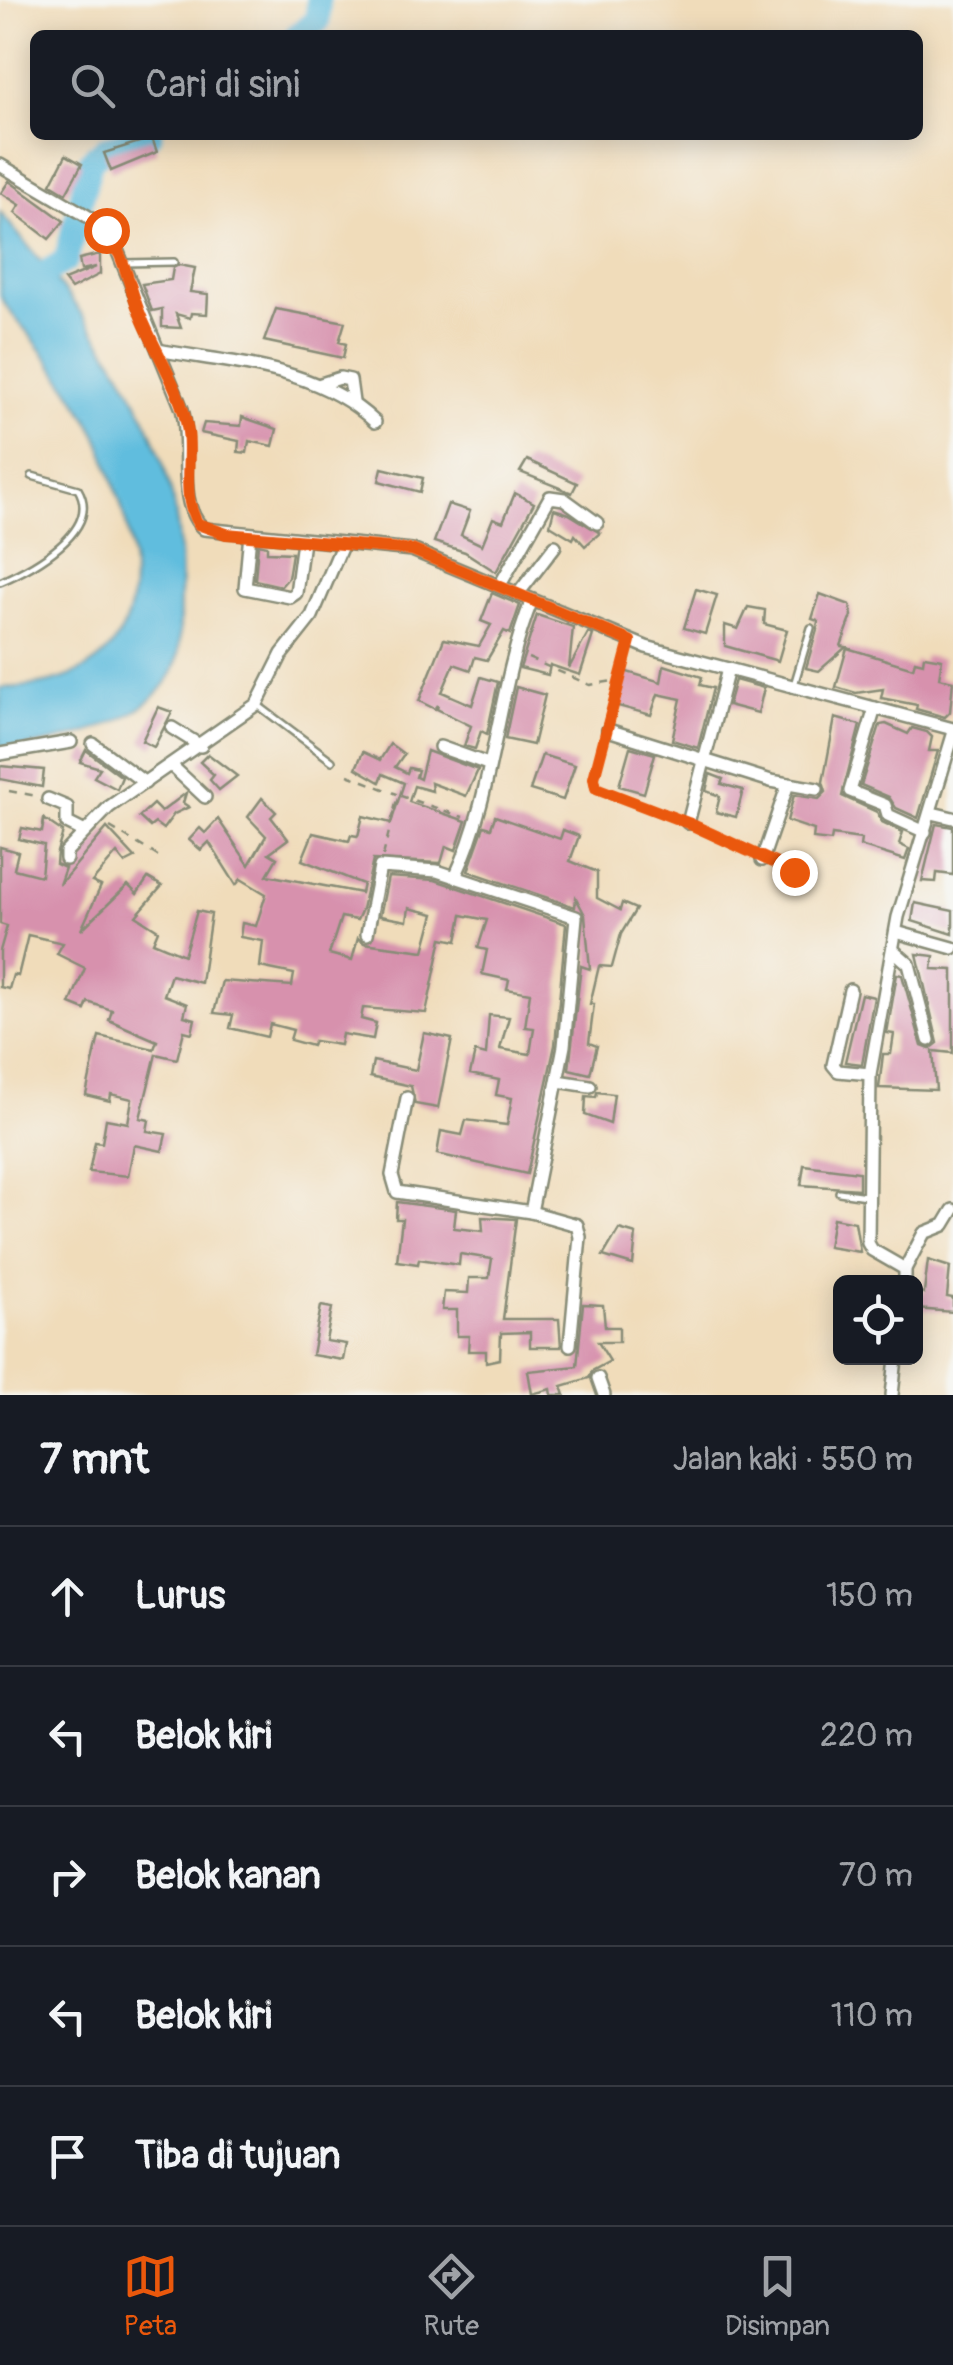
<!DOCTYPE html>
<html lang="id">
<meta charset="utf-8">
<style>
:root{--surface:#171b24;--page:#242831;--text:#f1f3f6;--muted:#9ea1a6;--line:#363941;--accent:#ea580c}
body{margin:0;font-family:Pangolin,sans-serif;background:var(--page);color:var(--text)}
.controls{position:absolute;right:30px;bottom:30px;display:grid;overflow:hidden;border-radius:15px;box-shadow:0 5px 25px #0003}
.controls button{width:90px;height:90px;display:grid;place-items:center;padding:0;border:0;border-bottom:2px solid var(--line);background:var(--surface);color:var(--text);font:50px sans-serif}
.stop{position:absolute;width:30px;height:30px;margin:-22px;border:8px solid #ea580c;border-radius:50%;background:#fff}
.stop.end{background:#ea580c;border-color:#fff;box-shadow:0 2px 10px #0008}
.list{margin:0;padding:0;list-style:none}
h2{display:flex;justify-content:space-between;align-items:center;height:130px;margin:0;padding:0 40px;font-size:42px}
h2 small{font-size:32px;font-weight:400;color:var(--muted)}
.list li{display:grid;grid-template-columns:65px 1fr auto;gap:30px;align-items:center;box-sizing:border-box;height:140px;padding:0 40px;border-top:2px solid var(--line)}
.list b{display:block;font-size:38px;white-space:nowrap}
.list em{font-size:32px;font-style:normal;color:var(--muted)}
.icon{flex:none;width:55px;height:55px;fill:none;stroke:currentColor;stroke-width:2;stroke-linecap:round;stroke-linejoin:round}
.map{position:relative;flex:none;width:953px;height:1395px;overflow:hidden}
.search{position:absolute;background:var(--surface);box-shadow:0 5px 25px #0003;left:30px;right:30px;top:30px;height:110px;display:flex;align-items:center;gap:25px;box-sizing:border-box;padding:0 35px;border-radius:15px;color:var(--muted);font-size:38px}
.sheet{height:830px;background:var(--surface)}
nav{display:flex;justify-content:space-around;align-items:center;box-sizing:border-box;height:140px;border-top:2px solid var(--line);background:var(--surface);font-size:28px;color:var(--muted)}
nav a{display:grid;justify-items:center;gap:5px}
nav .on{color:var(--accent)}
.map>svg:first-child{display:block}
.water{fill:#60bdde;stroke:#407d89;stroke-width:2.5}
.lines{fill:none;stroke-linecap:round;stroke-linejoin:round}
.river{stroke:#60bdde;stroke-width:25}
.building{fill:#d791ad}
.lane-casing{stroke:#888c77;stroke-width:10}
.street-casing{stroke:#888c77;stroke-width:16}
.path{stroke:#888c77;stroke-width:2.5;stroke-dasharray:8 8;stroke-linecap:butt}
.lane{stroke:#fff;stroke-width:5}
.street{stroke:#fff;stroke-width:11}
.route{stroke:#ea580c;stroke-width:12}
</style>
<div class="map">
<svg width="953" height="1395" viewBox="0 0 953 1395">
<rect width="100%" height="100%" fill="#f6f6f2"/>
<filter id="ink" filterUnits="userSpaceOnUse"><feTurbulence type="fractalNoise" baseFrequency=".01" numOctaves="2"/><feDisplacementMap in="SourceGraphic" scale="20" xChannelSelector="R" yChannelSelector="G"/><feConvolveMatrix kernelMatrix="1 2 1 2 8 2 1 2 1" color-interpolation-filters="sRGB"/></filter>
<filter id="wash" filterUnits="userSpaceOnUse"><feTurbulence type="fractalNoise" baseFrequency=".0048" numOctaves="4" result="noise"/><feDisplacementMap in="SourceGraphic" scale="40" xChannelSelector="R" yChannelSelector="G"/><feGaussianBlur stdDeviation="2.25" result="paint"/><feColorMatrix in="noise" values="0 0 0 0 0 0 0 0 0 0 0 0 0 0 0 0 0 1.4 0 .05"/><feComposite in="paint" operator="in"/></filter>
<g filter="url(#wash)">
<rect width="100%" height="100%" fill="#f0dcba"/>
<path class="water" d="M0,212C95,326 189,436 180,594C179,615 182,643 176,663C156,726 55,743 0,751V688C136,685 154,597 115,486C108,467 103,446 93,428C76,397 55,368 33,339C24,327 7,311 1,297C0,280 0,232 0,212Z"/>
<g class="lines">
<g class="river">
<path d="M297,35L318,21V0"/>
<path d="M27,285L66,260L91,160L104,149L150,135"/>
</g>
</g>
<g id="blocks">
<g class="building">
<path d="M152,138L157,152L111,171L104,153Z"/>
<path d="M66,155L82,164L66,193L51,184Z"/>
<path d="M9,181L64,221L49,239L15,213L20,205L1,193Z"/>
<path d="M100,254V274L71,289L64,280L96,267L81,270L79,259Z"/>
<path d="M179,265L195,268L190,292L208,294L207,314L191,313L190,318L176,314L181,328L162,327V309L152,311L142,284L171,280L173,268Z"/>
<path d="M276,309L345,322L339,342L346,344L343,358L264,341Z"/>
<path d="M242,417L277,429L273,446L249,441L247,453L238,452L239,441L201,433L204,423L241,426Z"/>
<path d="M527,460L577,483L572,493L520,472Z"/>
<path d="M382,468L423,478L420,492L379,481Z"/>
<path d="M515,493L534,503L496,572L465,552L434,542L448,504L470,511L461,535L482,545L493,518L503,522Z"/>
<path d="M554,509L569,514L600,533L585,546L575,535L573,539L550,525Z"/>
<path d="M258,544L267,546V552L292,553L288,578L281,586L255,580Z"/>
<path d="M696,589L717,595L705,634L684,628Z"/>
<path d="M492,593L520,605L510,634L504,631L487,660L475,657L471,670L454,664L442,692L472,705L481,677L498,682L487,734L481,731L475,749L464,746L471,726L437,709L438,705L435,709L419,701L444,639L479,646L491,625L481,621Z"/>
<path d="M820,594L850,605L852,616L841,646L846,647L819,671L806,668L817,630L818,621L812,619Z"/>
<path d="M748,607L765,610L764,624L787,630L778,661L725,646V625L738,629Z"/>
<path d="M537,615L573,627L569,668L588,633L593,635L580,675L550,665L548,675L520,668Z"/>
<path d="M847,648L913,668L915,661L923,663L924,656L942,659L939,678L953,681L950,712L945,717L916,709L917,705L881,698L883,689L856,693L836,687Z"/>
<path d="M664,665L702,677L700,685L713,688L698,748L672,740L681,699L658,694L651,715L614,705L624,671L661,682Z"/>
<path d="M735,680L764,688L758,713L728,705Z"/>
<path d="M516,687L545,695L533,745L505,739Z"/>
<path d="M158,707L172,712L154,747L142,741Z"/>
<path d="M835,718L860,725L842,796L877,812L882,822L903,832L899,844L909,849L905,860L860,846L861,839L832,835L831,841L813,839L814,830L787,821L794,795L819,799L826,792L823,782Z"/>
<path d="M886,724L908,734L912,728L927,732L932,737L929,751H938L918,818L896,808L889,797L861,785L880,725Z"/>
<path d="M390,744L404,754L395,767L407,773L409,768L418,770L416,777L420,779L427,751L478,770L466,796L431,783L432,791L414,786L409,802L466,821L456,850L446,846L441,863L373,860L362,909L357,920L341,917L329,954L352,960L358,938L364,943L424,951L434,914L409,908L407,921L380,916L388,877L435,880L566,924L555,1045L527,1174L437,1154L441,1131L462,1135L466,1120L507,1125L512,1098L496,1095L499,1080L470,1074L475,1052L486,1055L489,1015L509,1017L500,1049L530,1054L534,1028L525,1027L530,993L507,989L509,980L482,974L487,950L478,948L487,920L462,915L457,941L442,938L426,1013L363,1008L361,1019L376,1023L373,1039L342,1034L340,1045L314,1041L312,1046L290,1040L293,1030L270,1024L267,1037L230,1028L233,1015L214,1013L222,981L292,986L294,974L260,967L263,941L240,937L242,923L256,926L266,894L241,879L236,885L209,842L201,850L189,840L200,828L205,833L218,819L249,865L266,836L248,817L262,798L276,812L271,817L288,839L269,853L277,858L267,875L361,893L363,884L302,860L313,833L349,841L351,835L358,836L363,816L391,823L404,783L383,774L380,782L356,768L363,752L380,760Z"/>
<path d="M630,747L655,754L644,793L619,786Z"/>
<path d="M86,750L122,777L117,789L94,777L100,768L80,762Z"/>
<path d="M208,754L237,776L219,790L210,780L214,775L200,762Z"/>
<path d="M542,755L575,765L563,800L530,790Z"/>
<path d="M0,766L44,770L42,787L0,779Z"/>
<path d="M710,774L723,779L721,784L743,790L736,817L716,812L720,796L706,791Z"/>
<path d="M186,793L183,803L189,807L174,814L163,829L155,823L150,827L139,817L153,804L161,812Z"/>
<path d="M495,816L560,839L563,830L579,836L570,861L597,872V898L620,910L622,903L636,909L621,934L612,967L599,966L590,1004H594L589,1043L597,1046L590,1074L569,1069L581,966L590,969L585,915L576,898L575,907L468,871L484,826L491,828Z"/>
<path d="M44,819L63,832L57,852L56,864L65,868L59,885L107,828L135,858L125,863L117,853L92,882L101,886L81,930L128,885L137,894L148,878L162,886L136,916L158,930L153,942L184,955L197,911L211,914L201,983L171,975L164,995L187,1004L184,1016L195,1019L192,1033L184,1031L177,1059L156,1054L147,1091L140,1118L149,1120L147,1131L166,1134L162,1151L134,1145L128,1176L89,1172L95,1142L102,1143L106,1119L128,1123L132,1099L111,1094L110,1101L86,1095L94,1058L99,1036L154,1049L157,1041L109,1020L112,1010L88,1002L85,1010L70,1004L85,968L57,954L63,943L28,935L18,976L13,975L9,989L0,987V951L7,926L0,924V847L18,852L14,869L41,876L44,845L19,839L22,828L42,832Z"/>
<path d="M936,824L953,827V875L937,873L936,882L922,881Z"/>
<path d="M915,903L953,911V934L912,921Z"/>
<path d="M917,954L934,956L932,969L953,970V1053L933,1051L936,1090L879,1088L883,1054H891L894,1034L887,1033L897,974L902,975L922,1046L930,1049L938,1043Z"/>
<path d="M861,994L874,997L862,1064L845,1062Z"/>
<path d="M424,1033L452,1039L438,1108L415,1104L411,1086L370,1077L373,1061L416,1070Z"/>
<path d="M597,1092L614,1094L610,1124L585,1115L586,1096L596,1097Z"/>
<path d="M804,1165L859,1172V1189L801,1185Z"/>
<path d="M397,1202L456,1210L454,1228L483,1231L482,1217L516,1219L503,1319H559L561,1347H530V1332L501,1333L500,1359L486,1362V1351H468L469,1336H457V1310H442L444,1292L468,1293L469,1278H489L492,1259L460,1254L459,1265L419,1259L418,1264L397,1261L402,1219H396Z"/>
<path d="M833,1218L855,1222L860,1252L828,1247Z"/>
<path d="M619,1229L636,1234L633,1265L603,1256Z"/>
<path d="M928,1260L950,1267L947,1297L953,1298V1312L916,1309V1291L924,1293Z"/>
<path d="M583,1304L603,1305L605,1327H619V1342H598L610,1361L592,1371L589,1378L562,1386L565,1395H552L551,1389L532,1394L528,1371L577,1366Z"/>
<path d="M321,1306L332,1308L326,1341L346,1344L343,1360L312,1355Z"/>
</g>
</g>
</g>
<g filter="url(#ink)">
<use href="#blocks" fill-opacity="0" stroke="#888c77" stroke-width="2.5"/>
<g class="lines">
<defs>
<g id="lane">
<path d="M124,263L174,262"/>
<path d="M0,582C30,569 103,531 78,489L32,476"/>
<path d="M794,685L811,628"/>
<path d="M259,706L332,761"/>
<path d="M839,1192L866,1196"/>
</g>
<g id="street">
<path d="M0,165L87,216L113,240L182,409C192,443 175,505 204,529L412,550L646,647L953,729"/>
<path d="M158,350C234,364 316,366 375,422"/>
<path d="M321,384L340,378L350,380L353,402"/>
<path d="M250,534L245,588L290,597L296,593L303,541"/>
<path d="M500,585L550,497L564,499L597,523"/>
<path d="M518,594L555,546"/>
<path d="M875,708L850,791L885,805L888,815L925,832"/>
<path d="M172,728L201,746"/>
<path d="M608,730L771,781L817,789"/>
<path d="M93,744L145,783"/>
<path d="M440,747L488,764"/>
<path d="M0,754L71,742"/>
<path d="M173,767L205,797"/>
<path d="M48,799L67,807V823L83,831"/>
<path d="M932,813L953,818"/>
<path d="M688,823L728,669"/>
<path d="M66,859V852L109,807L257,704L282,654L312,616L343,543"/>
<path d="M762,860L788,784"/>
<path d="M455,877C496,790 496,689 532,600"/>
<path d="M896,932L953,948"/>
<path d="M367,934L380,867L437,871L576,917L564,1046L531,1212"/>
<path d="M893,950L909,964L929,1040"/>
<path d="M850,990L833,1065L838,1071L870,1074"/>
<path d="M558,1081L590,1086"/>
<path d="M407,1098L392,1175L397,1192L531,1212L577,1225L580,1237L570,1345"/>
<path d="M905,1269L872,1250L868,1243L870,1074L898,917L953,735"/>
<path d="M905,1282V1269L924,1233L944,1225L953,1210"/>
<path d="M598,1378L604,1395"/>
<path d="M892,1395L896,1358"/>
</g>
</defs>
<use href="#lane" class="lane-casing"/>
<use href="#street" class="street-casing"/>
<g class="path">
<path d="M528,658L590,685L618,680"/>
<path d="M610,719L626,654"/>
<path d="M605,742L594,779L597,788L675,818"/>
<path d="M348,775L397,794"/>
<path d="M9,791L37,796"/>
<path d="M110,827L161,858"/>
<path d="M700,829L751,855"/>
<path d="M383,856L398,795L463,817"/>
<path d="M772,864L794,872"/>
</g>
<use href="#lane" class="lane"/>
<use href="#street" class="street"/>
</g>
</g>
<g class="lines" filter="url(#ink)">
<path class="route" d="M106,230C124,255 128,282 138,309C153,350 182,389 188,432C192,462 181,496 198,524L226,534L412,550L630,641L594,778L596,788L688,823L794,872"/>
</g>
</svg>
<div class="controls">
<button><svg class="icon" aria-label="locate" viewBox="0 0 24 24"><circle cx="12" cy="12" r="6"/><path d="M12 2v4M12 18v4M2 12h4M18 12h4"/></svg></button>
</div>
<div class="stop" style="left:106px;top:230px"></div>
<div class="stop end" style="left:794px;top:872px"></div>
<div class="search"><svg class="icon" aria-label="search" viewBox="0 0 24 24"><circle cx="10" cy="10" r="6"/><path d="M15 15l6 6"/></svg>Cari di sini</div>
</div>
<section class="sheet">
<h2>7 mnt<small>Jalan kaki · 550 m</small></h2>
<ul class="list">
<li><svg class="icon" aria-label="ahead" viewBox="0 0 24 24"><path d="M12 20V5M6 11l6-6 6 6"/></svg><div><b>Lurus</b></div><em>150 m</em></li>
<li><svg class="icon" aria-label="left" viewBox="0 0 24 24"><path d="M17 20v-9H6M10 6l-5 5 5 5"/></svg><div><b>Belok kiri</b></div><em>220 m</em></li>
<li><svg class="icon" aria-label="right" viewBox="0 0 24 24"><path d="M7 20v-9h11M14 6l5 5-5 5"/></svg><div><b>Belok kanan</b></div><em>70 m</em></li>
<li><svg class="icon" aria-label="left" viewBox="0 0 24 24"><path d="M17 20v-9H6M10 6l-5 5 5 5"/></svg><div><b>Belok kiri</b></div><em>110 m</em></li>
<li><svg class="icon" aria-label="arrive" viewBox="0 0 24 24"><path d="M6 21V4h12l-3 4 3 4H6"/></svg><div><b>Tiba di tujuan</b></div></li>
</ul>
</section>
<nav>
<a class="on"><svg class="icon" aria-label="map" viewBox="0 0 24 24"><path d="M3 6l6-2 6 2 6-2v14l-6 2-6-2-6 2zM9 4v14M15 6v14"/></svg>Peta</a>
<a><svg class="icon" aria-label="directions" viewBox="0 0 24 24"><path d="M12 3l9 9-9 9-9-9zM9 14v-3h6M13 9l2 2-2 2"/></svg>Rute</a>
<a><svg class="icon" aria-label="saved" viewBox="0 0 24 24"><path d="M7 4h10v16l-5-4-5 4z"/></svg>Disimpan</a>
</nav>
